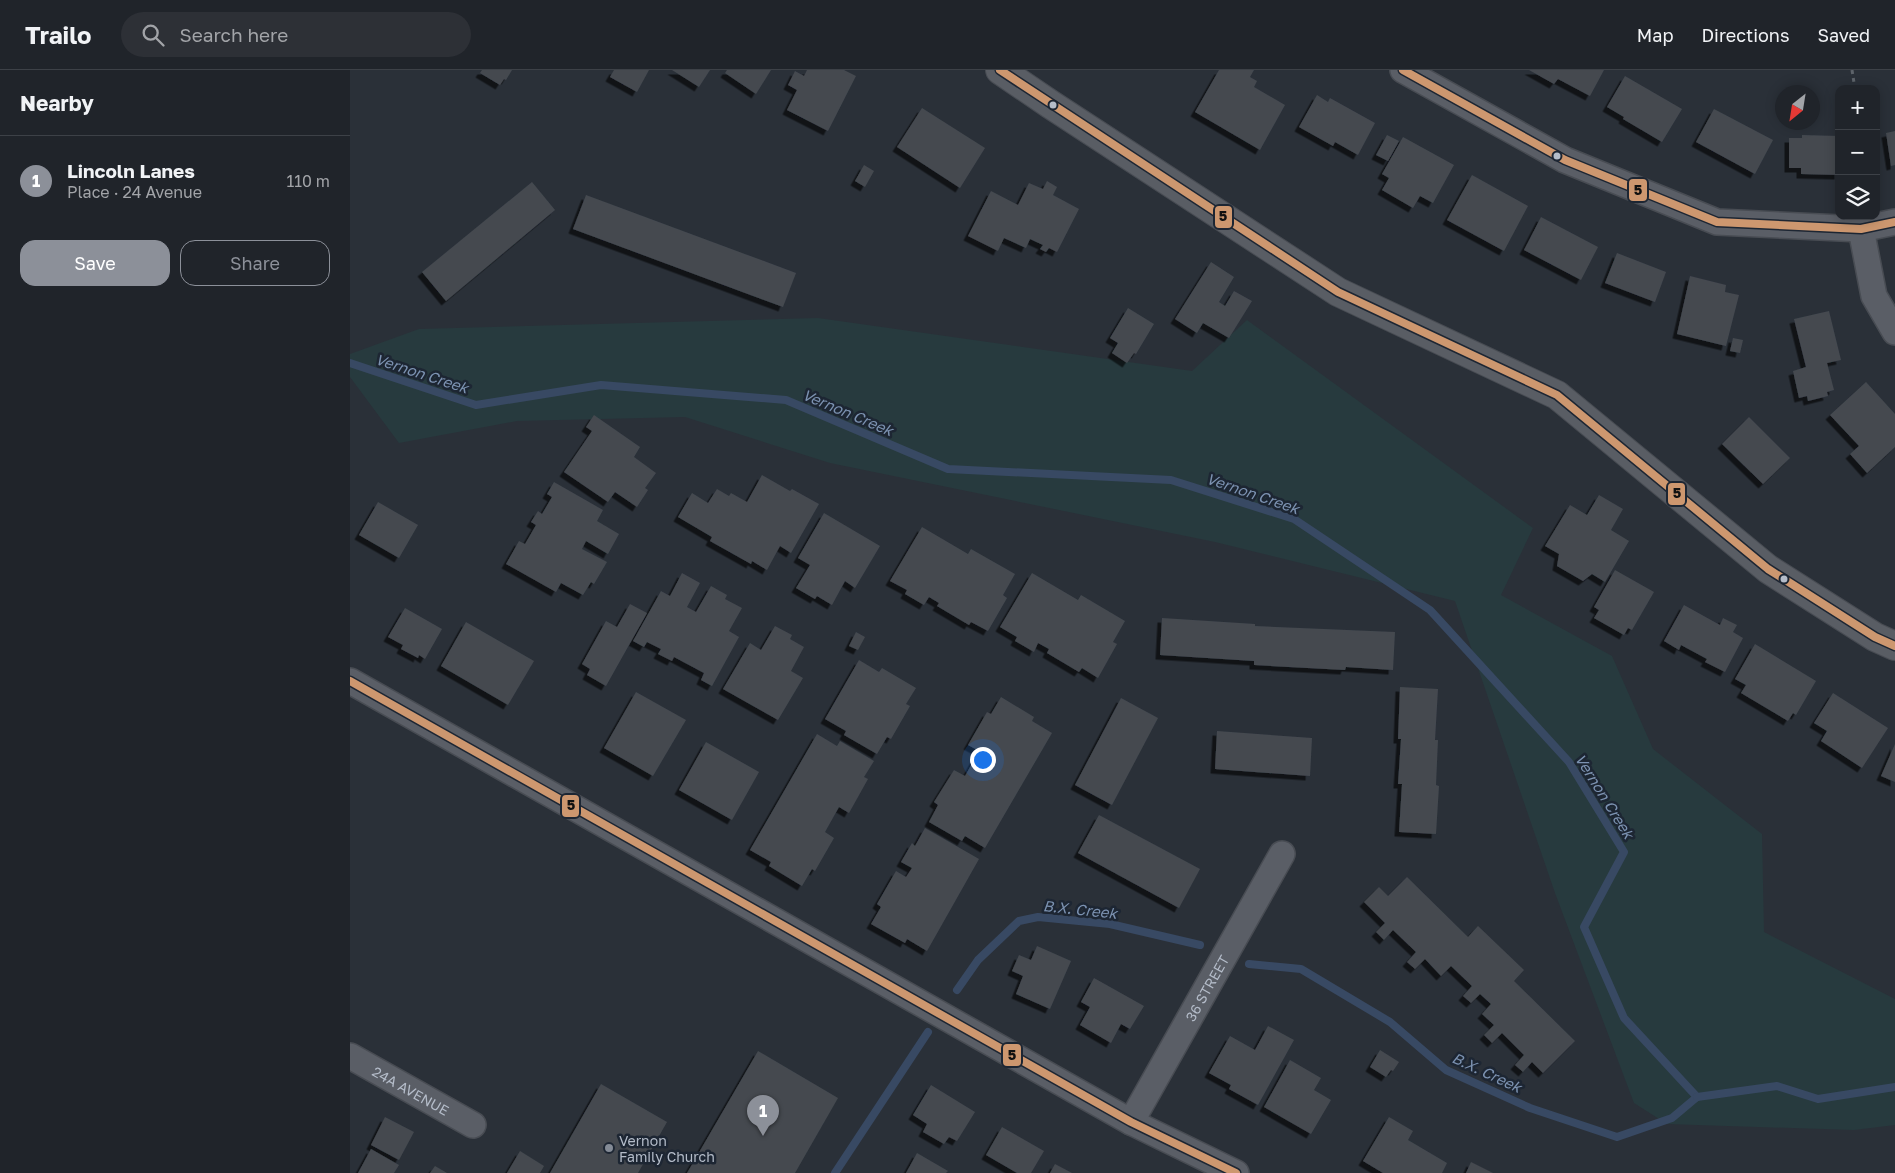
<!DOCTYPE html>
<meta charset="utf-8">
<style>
:root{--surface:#20242a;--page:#2d3036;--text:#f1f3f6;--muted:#a2a4a8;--line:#3d4147;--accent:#8c9099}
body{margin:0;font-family:"Golos Text",sans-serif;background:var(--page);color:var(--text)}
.controls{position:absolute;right:15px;top:15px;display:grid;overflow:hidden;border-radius:10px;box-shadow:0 2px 12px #0003}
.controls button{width:45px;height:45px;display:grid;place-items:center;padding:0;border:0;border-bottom:1px solid var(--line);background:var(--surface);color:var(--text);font:25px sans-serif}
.compass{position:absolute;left:1425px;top:15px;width:45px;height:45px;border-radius:50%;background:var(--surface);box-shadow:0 2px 12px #0003;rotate:210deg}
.you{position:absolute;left:632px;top:689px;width:18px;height:18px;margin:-12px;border:4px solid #fff;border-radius:50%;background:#1a73e8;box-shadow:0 0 0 8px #1a73e833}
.badge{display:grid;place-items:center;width:32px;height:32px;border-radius:50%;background:var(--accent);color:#fff;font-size:16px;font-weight:700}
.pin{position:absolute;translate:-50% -41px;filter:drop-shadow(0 1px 2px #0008)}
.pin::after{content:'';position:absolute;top:26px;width:18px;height:15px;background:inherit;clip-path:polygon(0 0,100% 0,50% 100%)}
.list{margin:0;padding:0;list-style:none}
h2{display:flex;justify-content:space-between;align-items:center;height:65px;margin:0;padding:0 20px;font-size:21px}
h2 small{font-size:16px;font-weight:400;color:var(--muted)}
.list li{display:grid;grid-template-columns:32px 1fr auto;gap:15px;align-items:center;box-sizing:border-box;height:90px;padding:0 20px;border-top:1px solid var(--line)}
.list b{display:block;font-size:19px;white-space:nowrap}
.list p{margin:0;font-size:16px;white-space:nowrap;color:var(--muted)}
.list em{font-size:16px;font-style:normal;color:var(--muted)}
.actions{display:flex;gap:10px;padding:15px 20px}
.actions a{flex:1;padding:11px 0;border:1px solid var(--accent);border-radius:15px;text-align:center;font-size:18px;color:var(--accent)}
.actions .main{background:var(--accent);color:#fff}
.icon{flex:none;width:28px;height:28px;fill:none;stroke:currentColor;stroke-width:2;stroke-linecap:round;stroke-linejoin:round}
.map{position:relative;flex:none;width:1545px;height:1103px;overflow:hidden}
header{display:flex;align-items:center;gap:30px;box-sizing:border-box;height:70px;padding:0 25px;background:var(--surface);border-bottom:1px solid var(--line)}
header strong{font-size:24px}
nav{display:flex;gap:28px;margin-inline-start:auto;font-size:18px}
.search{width:350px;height:45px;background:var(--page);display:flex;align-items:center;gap:12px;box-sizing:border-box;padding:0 18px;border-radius:28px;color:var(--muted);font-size:19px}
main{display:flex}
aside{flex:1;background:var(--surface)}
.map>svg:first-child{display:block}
.green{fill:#273a3e}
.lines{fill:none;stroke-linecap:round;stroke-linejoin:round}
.stream{stroke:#384963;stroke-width:8}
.building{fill:#444950;filter:url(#shadow)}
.street-casing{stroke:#484c53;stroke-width:28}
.secondary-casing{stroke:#484c53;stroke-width:30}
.path{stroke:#5d636a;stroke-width:3;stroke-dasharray:4 4;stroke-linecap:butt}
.street{stroke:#5a5e66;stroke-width:25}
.secondary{stroke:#595d64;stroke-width:28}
.bus-1-casing{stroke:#1d2633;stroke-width:11}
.bus-1{stroke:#cd976f;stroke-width:8}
.bus-dot{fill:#b4bcc9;stroke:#1d2633;stroke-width:2}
.poi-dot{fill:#848b96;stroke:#1d2633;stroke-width:2}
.labels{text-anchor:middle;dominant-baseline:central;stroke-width:5;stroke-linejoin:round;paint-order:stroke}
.street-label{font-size:14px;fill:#b4bcc9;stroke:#1d2633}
.poi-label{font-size:14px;fill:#b4bcc9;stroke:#1d2633;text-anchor:start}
.water-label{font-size:15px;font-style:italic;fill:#7c92b1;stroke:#1d2633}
.line-badge{stroke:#1d2633;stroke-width:2}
.pale-badge-label{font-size:14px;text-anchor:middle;font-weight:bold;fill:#111}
</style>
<header>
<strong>Trailo</strong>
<div class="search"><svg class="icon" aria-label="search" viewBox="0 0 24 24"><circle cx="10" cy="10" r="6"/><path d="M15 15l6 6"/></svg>Search here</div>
<nav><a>Map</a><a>Directions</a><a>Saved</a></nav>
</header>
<main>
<aside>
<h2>Nearby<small></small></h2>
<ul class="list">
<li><span class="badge">1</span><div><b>Lincoln Lanes</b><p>Place · 24 Avenue</p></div><em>110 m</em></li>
</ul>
<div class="actions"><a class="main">Save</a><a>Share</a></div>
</aside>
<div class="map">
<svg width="1545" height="1103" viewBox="0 0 1545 1103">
<defs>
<filter id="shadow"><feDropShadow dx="-4.5" dy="4.5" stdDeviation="0" flood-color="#0009"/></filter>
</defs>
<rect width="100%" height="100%" fill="#2a3038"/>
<path class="green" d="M468,248L842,301L897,250L1183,458L1151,525L1262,586L1303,679L1412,764L1414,862L1545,929V1055L1504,1060L1317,1054L1284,1033L1205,823L1105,531L865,472L480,393L335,347L167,351L49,373L0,307V284L69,259Z"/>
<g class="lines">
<g class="stream">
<path d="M0,293L126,335L251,315L436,330L598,399L821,410L944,449L1080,540L1219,692L1274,782L1234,857L1274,948L1347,1027"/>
<path d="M899,894L951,899L1040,952L1096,1000L1180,1038L1267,1067L1322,1048L1347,1027"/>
<path d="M607,920L628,890L669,851L688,847L760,854L850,875"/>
<path d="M1347,1027L1427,1016L1468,1029L1545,1017"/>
<path d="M485,1103L578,962"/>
</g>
</g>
<g class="building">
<path d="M132,0H162L156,10L154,9L150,15L130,3Z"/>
<path d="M264,0H299L287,22L260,7Z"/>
<path d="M322,0H360L349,17Z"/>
<path d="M377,0H421L406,24L375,3Z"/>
<path d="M457,0H494L506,6L478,61L437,40L447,20L438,15L445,1L454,6Z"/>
<path d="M869,0H904L900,7L907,11L904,17L935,35L910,80L845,42Z"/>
<path d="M1179,0H1254L1240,26L1208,9L1204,14Z"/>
<path d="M1275,6L1332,39L1312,72L1273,49L1274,47L1257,37Z"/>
<path d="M967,25L978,32L980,28L1025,53L1008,85L985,72L983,76L949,57Z"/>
<path d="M572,38L635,78L610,118L547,77Z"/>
<path d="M1364,39L1423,70L1405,104L1346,72Z"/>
<path d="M1545,61V95L1541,96L1536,63Z"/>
<path d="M1037,65L1049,71L1038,91L1026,85Z"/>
<path d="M1452,65L1489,66V105L1451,104V98H1439V68H1452Z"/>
<path d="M1053,67L1104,95L1083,133L1070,126L1063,138L1032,120L1039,108L1032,104Z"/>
<path d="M514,95L524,101L515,117L505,111Z"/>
<path d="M1122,105L1178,136L1154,181L1097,150Z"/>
<path d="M697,111L707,117L703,125L729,139L707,182L699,178L696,182L690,179L693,175L680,169L676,178L654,168L648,181L618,166L641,121L668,135L679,113L693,119Z"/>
<path d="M182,112L205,140L96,231L72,202Z"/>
<path d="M236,125L446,203L433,237L223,159Z"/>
<path d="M1191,147L1248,177L1231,210L1174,180Z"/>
<path d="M1267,183L1316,202L1305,232L1255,213Z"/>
<path d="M861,192L884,207L869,232L875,236L884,221L902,231L879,268L853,253L847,263L825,249Z"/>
<path d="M1340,206L1376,215L1375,222L1389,225L1376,276L1327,264Z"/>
<path d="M778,238L804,254L786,284L784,283L777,293L762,283L768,273L760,268Z"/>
<path d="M1479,241L1491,290L1477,293L1484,320L1477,322L1478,326L1458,331L1457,326L1449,328L1443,301L1456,297L1444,249Z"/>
<path d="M1383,268L1393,270L1390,283L1380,281Z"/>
<path d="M1516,312L1545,344V377L1517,403L1500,384L1509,376L1480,345Z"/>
<path d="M244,345L290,377L284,387L306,403L295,418L298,420L287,437L265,422L258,432L214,402L242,361L236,357Z"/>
<path d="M1399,347L1440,388L1413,414L1372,374Z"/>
<path d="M412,405L440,421L442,419L469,434L441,483L430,476L417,500L402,491L401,494L360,471L362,467L328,447L342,423L358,433L367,419L379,426L381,423L397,432Z"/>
<path d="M204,412L253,440L247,451L269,464L258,484L236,471L232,479L257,492L244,514L241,512L233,525L211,513L206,522L156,494L169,471L175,474L186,455L181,452L188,441L192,444L202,427L197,424Z"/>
<path d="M1249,425L1273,439L1261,460L1279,471L1255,512L1242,504L1233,511L1207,496L1209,484L1195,476L1220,435L1237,445Z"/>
<path d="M28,432L68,455L49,488L9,465Z"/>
<path d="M474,443L530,476L505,518L495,511L482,535L467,526L465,529L446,518L460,495L448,488Z"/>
<path d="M572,457L618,484L621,479L665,504L653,525L657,528L638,561L621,552L619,555L587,536L589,533L579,527L574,535L555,524L557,520L540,511Z"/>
<path d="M1265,500L1304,522L1282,560L1278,558L1274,565L1244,548L1249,540L1244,537Z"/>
<path d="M332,503L350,513L337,537L346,542L361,516L377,525L375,529L392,538L379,561L389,567L362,616L351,610L354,603L324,587L322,591L308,584L311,579L297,572L294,577L283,571L311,521L320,526Z"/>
<path d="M682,503L728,530L731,525L775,551L763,572L767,574L748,608L732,598L729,602L697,583L699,579L688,573L684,582L665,571L667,567L650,557Z"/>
<path d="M280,534L297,543L256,616L237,605L240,599L232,594L256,551L267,557Z"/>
<path d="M1334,535L1370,555L1373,548L1387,555L1383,562L1393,568L1375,602L1355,592L1357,589L1331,575L1329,580L1314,571Z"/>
<path d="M55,538L92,559L75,589L69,585L68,588L51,579L53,575L38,567Z"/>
<path d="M812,548L905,554V556L1045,562L1043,600L996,597L995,600L904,595V591L810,585Z"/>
<path d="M116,552L184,591L158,635L91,596Z"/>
<path d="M425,556L442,565L440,569L454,577L441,601L453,608L428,650L373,619L400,573L411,580Z"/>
<path d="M506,562L515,567L508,580L499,576Z"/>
<path d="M1405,574L1466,611L1446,645L1443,643L1438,651L1391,623L1396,615L1385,609Z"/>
<path d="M509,590L529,602L532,598L566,618L556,634L560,636L541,669L537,667L527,684L494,665L496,661L475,649Z"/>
<path d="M1050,617L1088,619L1085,670H1088L1086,715L1089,716L1086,764L1049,762L1052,714H1048L1051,669H1048Z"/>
<path d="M286,622L336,650L303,706L254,678Z"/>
<path d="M1483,623L1538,658L1512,698L1471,671L1477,661L1464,653Z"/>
<path d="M651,627L684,647L682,651L702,663L635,778L615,766L612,771L579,752L588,735L584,732L604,700L615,706L629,681L618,675L637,642L641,644Z"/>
<path d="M771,628L808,648L762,735L725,715Z"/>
<path d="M867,661L962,668L960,706L865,699Z"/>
<path d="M467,664L487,676L490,671L524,691L514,707L518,709L499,743L489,737L475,762L484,768L465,801L462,799L452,816L419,796L421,792L400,780Z"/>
<path d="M356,672L409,702L382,750L329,720Z"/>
<path d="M1545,674V712L1531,706Z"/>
<path d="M749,745L850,799L829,838L728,783Z"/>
<path d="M575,758L629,789L577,881L557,869L555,873L521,854L531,837L527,834L546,801L556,807L562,798L551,792L562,773L565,776Z"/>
<path d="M1057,807L1118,867L1128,856L1174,900L1164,911L1225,971L1193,1003L1182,992L1173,1002L1165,995L1174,985L1152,963L1142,973L1134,965L1144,955L1132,944L1141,934L1130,924L1121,933L1113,926L1122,916L1101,896L1091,906L1075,889L1065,899L1057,892L1066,882L1043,860L1034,870L1026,862L1035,853L1014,832L1029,817L1038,826Z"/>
<path d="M687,876L721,891L700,939L666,924L673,906L662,901L669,885L681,890Z"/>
<path d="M744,908L794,936L780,959L771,954L761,973L730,955L740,937L731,932Z"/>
<path d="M918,956L944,970L908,1035L879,1019L881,1015L859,1003L880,966L905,980Z"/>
<path d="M1030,980L1049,992L1043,1001L1041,1000L1036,1007L1020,997Z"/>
<path d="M408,981L488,1028L445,1103H337Z"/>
<path d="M940,990L971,1008L964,1020L981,1030L961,1064L914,1037Z"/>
<path d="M251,1014L317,1052L288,1103H200Z"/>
<path d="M581,1015L625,1042L607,1071L599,1067L594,1074L573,1062L577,1054L563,1045Z"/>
<path d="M35,1047L64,1062L49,1090L21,1075Z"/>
<path d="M1039,1047L1063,1061L1058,1070L1097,1093L1092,1103H1033L1013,1091Z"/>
<path d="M652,1057L694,1081L681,1103H667L636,1085Z"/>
<path d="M21,1079L49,1095L44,1103H8Z"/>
<path d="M170,1081L194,1096L190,1103H157Z"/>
<path d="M567,1083L598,1101L596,1103H556Z"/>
<path d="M1121,1092L1143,1103H1116Z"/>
<path d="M705,1094L722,1103H700Z"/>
<path d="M85,1096L97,1103H80Z"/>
</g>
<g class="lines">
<defs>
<g id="street">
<path d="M1053,0L1215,90L1367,152L1511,159L1545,152"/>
<path d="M1511,159L1524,226L1545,262"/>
<path d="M0,611L781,1052L886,1103"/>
<path id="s1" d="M0,986L123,1055"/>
<path id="s2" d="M781,1052L932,784"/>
</g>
<path id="secondary" d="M650,0L700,34L988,222L1207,325L1418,499L1525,567L1545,576"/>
</defs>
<use href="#street" class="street-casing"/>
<use href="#secondary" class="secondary-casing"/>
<path class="path" d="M1502,0L1505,19"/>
<use href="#street" class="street"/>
<use href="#secondary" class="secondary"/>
<defs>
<g id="bus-1">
<path d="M650,0L988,222L1207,325L1418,499L1525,567L1545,576"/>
<path d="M1053,0L1215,90L1367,152L1511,159L1545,152"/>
<path d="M0,611L781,1052L886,1103"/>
</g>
</defs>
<use href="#bus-1" class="bus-1-casing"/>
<use href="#bus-1" class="bus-1"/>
</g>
<g class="bus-dot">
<circle cx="703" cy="35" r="4.5"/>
<circle cx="1207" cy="86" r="4.5"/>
<circle cx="1434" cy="509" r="4.5"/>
</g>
<circle class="poi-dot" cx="259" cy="1078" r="5"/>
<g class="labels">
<g class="street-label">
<text stroke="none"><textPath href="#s2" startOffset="154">36 STREET</textPath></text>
<text stroke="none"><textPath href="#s1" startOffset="70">24A AVENUE</textPath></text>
</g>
<g class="poi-label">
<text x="269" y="1070">Vernon<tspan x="269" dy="16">Family Church</tspan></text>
</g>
<g class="water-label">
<text transform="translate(72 303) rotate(18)">Vernon Creek</text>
<text transform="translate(498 342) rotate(23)">Vernon Creek</text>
<text transform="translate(903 423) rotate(19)">Vernon Creek</text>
<text transform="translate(1255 726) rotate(58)">Vernon Creek</text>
<text transform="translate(730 839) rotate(6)">B.X. Creek</text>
<text transform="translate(1137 1002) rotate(25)">B.X. Creek</text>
</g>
</g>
<g class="line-badge">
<rect x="1278" y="108" width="20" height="24" rx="5" fill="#cd976f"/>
<rect x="864" y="135" width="19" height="24" rx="5" fill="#cd976f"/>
<rect x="1317" y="412" width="19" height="24" rx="5" fill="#cd976f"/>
<rect x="211" y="724" width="19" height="24" rx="5" fill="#cd976f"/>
<rect x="652" y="973" width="20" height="24" rx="5" fill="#cd976f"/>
</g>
<g class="pale-badge-label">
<text x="1288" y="125">5</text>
<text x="873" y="151">5</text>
<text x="1327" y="428">5</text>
<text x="221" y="740">5</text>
<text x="662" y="990">5</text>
</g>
</svg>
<div class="controls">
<button>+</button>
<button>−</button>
<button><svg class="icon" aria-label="layers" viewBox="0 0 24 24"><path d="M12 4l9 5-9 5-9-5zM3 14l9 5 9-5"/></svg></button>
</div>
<svg class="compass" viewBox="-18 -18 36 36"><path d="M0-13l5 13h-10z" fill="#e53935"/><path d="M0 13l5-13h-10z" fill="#a2a4a8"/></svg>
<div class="you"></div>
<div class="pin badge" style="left:413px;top:1066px">1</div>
</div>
</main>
